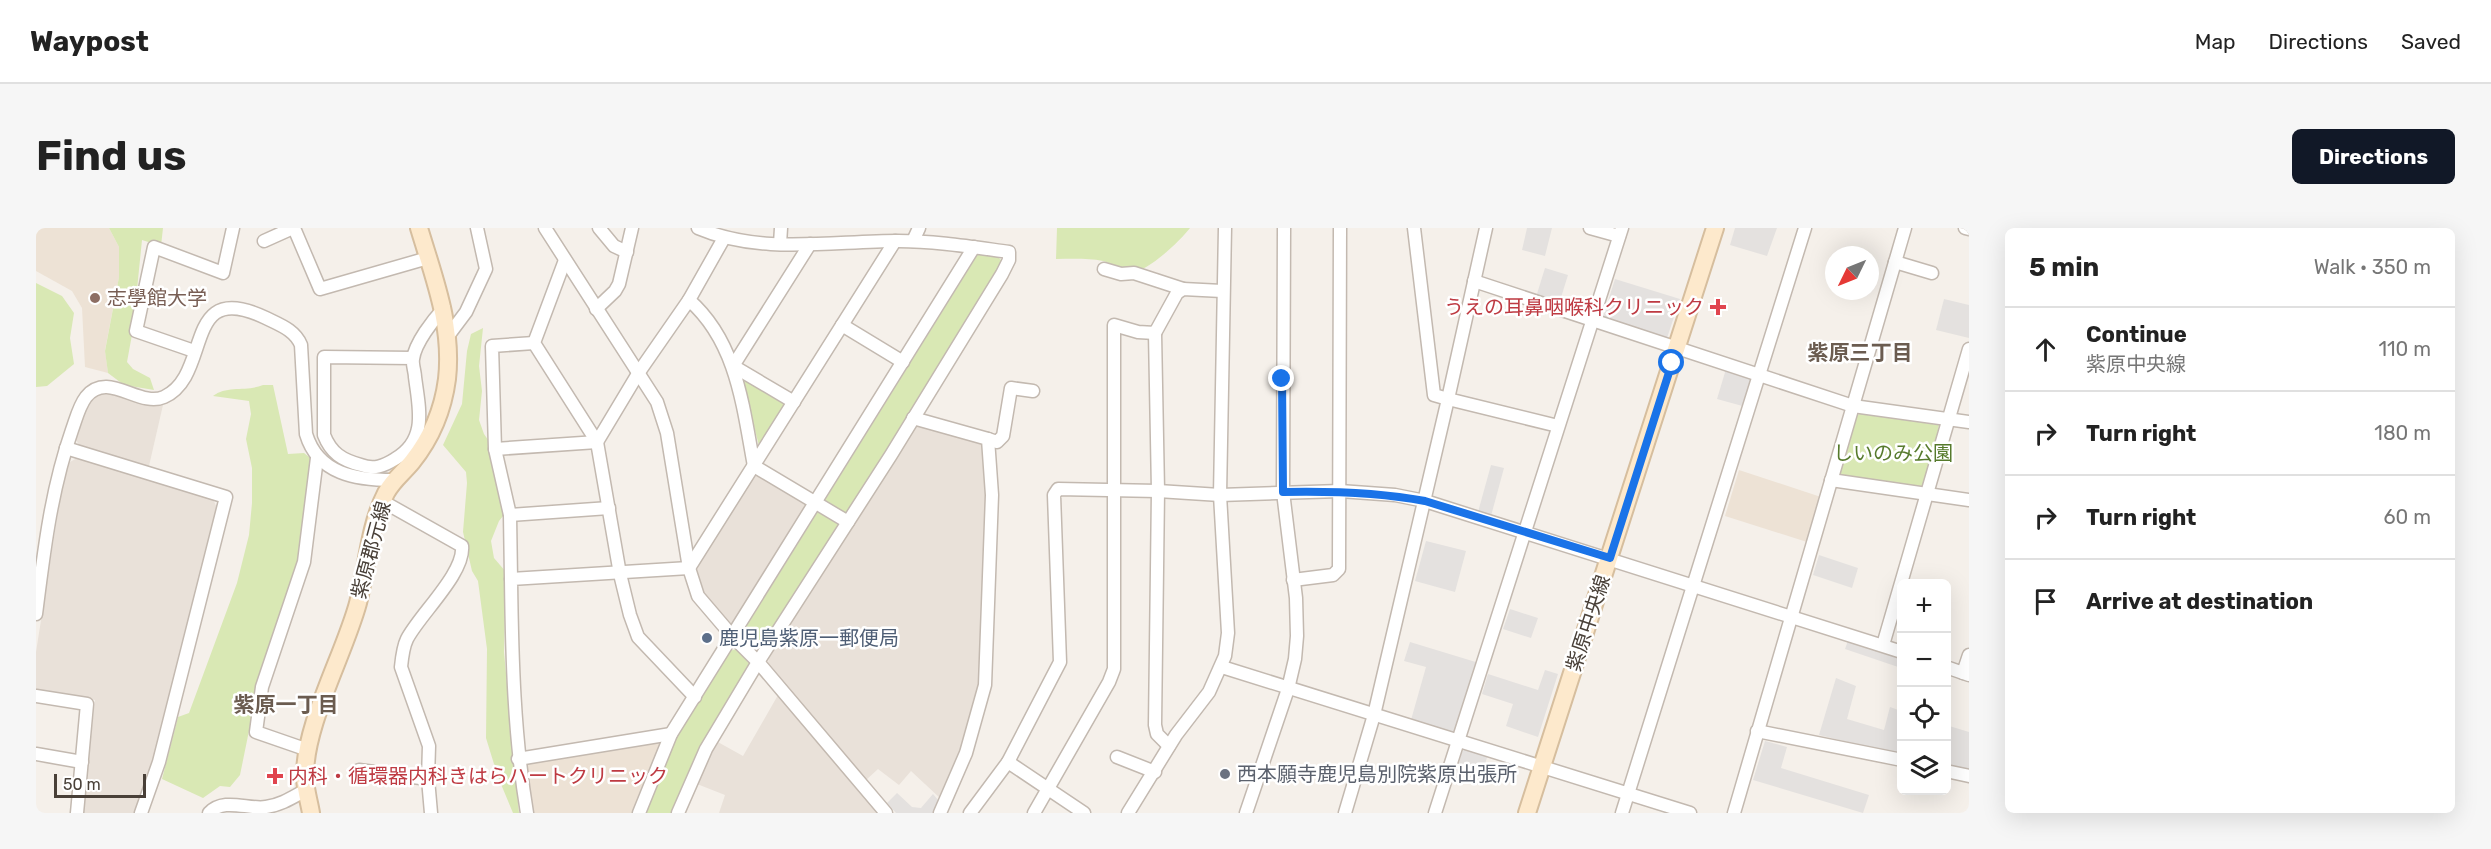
<!DOCTYPE html>
<meta charset="utf-8">
<style>
:root{--surface:#fff;--page:#f6f6f6;--text:#222;--muted:#767676;--line:#e0e0e0;--accent:#111827}
body{margin:0;font-family:Rubik,"Noto Sans JP",sans-serif;background:var(--page);color:var(--text)}
.controls{position:absolute;right:18px;bottom:18px;display:grid;overflow:hidden;border-radius:9px;box-shadow:0 6px 24px #0002}
.controls button{width:54px;height:54px;display:grid;place-items:center;padding:0;border:0;border-bottom:2px solid var(--line);background:var(--surface);color:var(--text);font:30px sans-serif}
.compass{position:absolute;left:1789px;top:18px;width:54px;height:54px;border-radius:50%;background:var(--surface);box-shadow:0 6px 24px #0002;rotate:227deg}
.scale{position:absolute;left:18px;bottom:15px;width:92px;box-sizing:border-box;padding-left:6px;border:3px solid #494038;border-top:0;font-size:16px;line-height:21px;white-space:nowrap;color:#494038;-webkit-text-stroke:4px #fff;paint-order:stroke}
.stop{position:absolute;width:18px;height:18px;margin:-14px;border:4px solid #1a73e8;border-radius:50%;background:#fff}
.stop.end{background:#1a73e8;border-color:#fff;box-shadow:0 2px 6px #0008}
.list{margin:0;padding:0;list-style:none}
h2{display:flex;justify-content:space-between;align-items:center;height:78px;margin:0;padding:0 24px;font-size:26px}
h2 small{font-size:20px;font-weight:400;color:var(--muted)}
.list li{display:grid;grid-template-columns:39px 1fr auto;gap:18px;align-items:center;box-sizing:border-box;height:84px;padding:0 24px;border-top:2px solid var(--line)}
.list b{display:block;font-size:22px;white-space:nowrap}
.list p{margin:0;font-size:20px;white-space:nowrap;color:var(--muted)}
.list em{font-size:20px;font-style:normal;color:var(--muted)}
.icon{flex:none;width:33px;height:33px;fill:none;stroke:currentColor;stroke-width:2;stroke-linecap:round;stroke-linejoin:round}
.map{position:relative;flex:none;width:1933px;height:585px;overflow:hidden;border-radius:9px}
header{display:flex;align-items:center;gap:36px;box-sizing:border-box;height:84px;padding:0 30px;background:var(--surface);border-bottom:2px solid var(--line)}
header strong{font-size:28px}
nav{display:flex;gap:33px;margin-inline-start:auto;font-size:21px}
.intro{display:flex;align-items:center;justify-content:space-between;box-sizing:border-box;height:144px;padding:0 36px}
h1{margin:0;font-size:42px}
.button{padding:15px 27px;border-radius:9px;background:var(--accent);color:#fff;font-size:21px;font-weight:700}
main{display:flex;gap:36px;padding:0 36px}
aside{flex:1;background:var(--surface);border-radius:9px;box-shadow:0 6px 24px #0002}
.map>svg:first-child{display:block}
.residential{fill:#e9e1d9}
.education{fill:#ede2d5}
.green{fill:#d9e8b4}
.parking{fill:#e4e1df}
.lines{fill:none;stroke-linecap:round;stroke-linejoin:round}
.street-casing{stroke:#c3b9b0;stroke-width:15}
.secondary-casing{stroke:#d6be9e;stroke-width:20}
.street{stroke:#fff;stroke-width:12}
.secondary{stroke:#fde9cc;stroke-width:16}
.route{stroke:#1a73e8;stroke-width:8}
.education-dot{fill:#8d6e63;stroke:#fff;stroke-width:2}
.health-dot{fill:#e0444e;stroke:#fff;stroke-width:2}
.service-dot{fill:#5c6f8a;stroke:#fff;stroke-width:2}
.worship-dot{fill:#6b7280;stroke:#fff;stroke-width:2}
.labels{text-anchor:middle;dominant-baseline:central;stroke-width:5;stroke-linejoin:round;paint-order:stroke}
.education-label{font-size:20px;fill:#785e54;stroke:#fff;text-anchor:start}
.health-label{font-size:20px;fill:#be3a42;stroke:#fff;text-anchor:end}
.park-label{font-size:20px;fill:#567a2c;stroke:#fff}
.street-label{font-size:20px;fill:#494038;stroke:#fff}
.service-label{font-size:20px;fill:#4e5e75;stroke:#fff;text-anchor:start}
.worship-label{font-size:20px;fill:#5b616d;stroke:#fff;text-anchor:start}
.neighbourhood-label{font-size:21px;font-weight:bold;fill:#6b5c50;stroke:#fff}
</style>
<header>
<strong>Waypost</strong>
<nav><a>Map</a><a>Directions</a><a>Saved</a></nav>
</header>
<div class="intro"><h1>Find us</h1><a class="button">Directions</a></div>
<main>
<div class="map">
<svg width="1933" height="585" viewBox="0 0 1933 585">
<rect width="100%" height="100%" fill="#f5f0ea"/>
<g class="residential">
<path d="M75,166L127,177L113,238L44,219L39,210L53,174L62,167Z"/>
<path d="M883,196L949,216L953,266L945,456L920,538L904,570L875,543L863,557L842,541L830,552L732,435L733,429L878,198Z"/>
<path d="M41,230L176,269L181,280L112,551L100,585H47L59,472L0,463V424L26,259L34,234Z"/>
<path d="M718,245H722L770,275L771,280L700,395L694,396L667,366L661,342L666,327Z"/>
<path d="M742,467L840,585H683L689,567L661,556L672,527L680,513L707,528Z"/>
</g>
<g class="education">
<path d="M0,0H73L83,19V49L69,122L72,145L49,139L46,80L36,63L0,43Z"/>
<path d="M1703,242L1785,269L1771,314L1689,288Z"/>
<path d="M622,512L626,516L598,585H495L487,538L491,533Z"/>
</g>
<g class="green">
<path d="M73,0H127L125,18L106,12L97,101L91,134L97,141L114,150L118,162L88,157L72,145L69,123L83,49V19Z"/>
<path d="M1021,0H1154C1145,12 1110,46 1094,44C1085,43 1076,35 1067,33C1052,30 1035,31 1020,31Z"/>
<path d="M942,26L960,27L966,33L881,179L728,417L710,399Z"/>
<path d="M0,55L26,68L38,85L34,110L38,136L11,158L0,159Z"/>
<path d="M447,100L443,138L446,163L443,192L448,206L457,219L472,282L463,293L455,313L458,330L470,344L468,424L483,585H477L462,549L450,510L451,421L442,353L436,343L427,304L431,255L430,244L407,217L426,176L431,123L435,106Z"/>
<path d="M710,150L747,171L750,178L725,220L723,218L707,155Z"/>
<path d="M227,157H237L252,226L268,225L277,232L269,309L260,344L224,449L204,547L194,559L184,558L167,570L126,551L142,489L153,485L201,355L213,307L216,275V240L210,211L215,186L213,173L177,168C191,157 211,164 227,157Z"/>
<path d="M1824,186L1903,197L1889,266L1807,250L1802,245L1819,188Z"/>
<path d="M701,421L714,437L637,585H608L636,515L693,423Z"/>
</g>
<g class="parking">
<path d="M1491,0H1516L1509,28L1486,22Z"/>
<path d="M1699,0H1741L1731,28L1694,17Z"/>
<path d="M1509,40L1532,47L1523,76L1500,69Z"/>
<path d="M1579,51L1644,71L1631,110L1567,89Z"/>
<path d="M1908,71L1933,77V110L1900,102Z"/>
<path d="M1690,141L1719,150L1710,179L1681,171Z"/>
<path d="M1455,237L1468,240L1455,288L1442,284Z"/>
<path d="M1390,313L1430,323L1419,364L1379,353Z"/>
<path d="M1783,327L1822,340L1816,360L1777,347Z"/>
<path d="M1474,381L1502,390L1495,410L1467,401Z"/>
<path d="M1813,410L1865,428V440L1809,421Z"/>
<path d="M1374,414L1443,435L1422,506L1375,492L1390,439L1368,433Z"/>
<path d="M1509,442L1522,446L1502,509L1470,498L1477,476L1446,466L1452,446L1502,462Z"/>
<path d="M1800,450L1820,458L1811,491L1848,502L1854,479L1865,483V527L1783,507Z"/>
<path d="M1910,497L1933,504V543L1911,538Z"/>
<path d="M1729,513L1751,519L1745,540L1833,567L1827,585L1717,552Z"/>
<path d="M1431,519L1452,526L1443,557L1419,549L1426,524Z"/>
<path d="M861,565L876,579L885,580L897,566L902,572L897,585H860L851,575Z"/>
</g>
<g class="lines">
<defs>
<g id="street">
<path d="M258,0L284,61L392,30"/>
<path d="M509,0L621,174L631,205L653,340L662,368L697,409L722,434L850,585"/>
<path d="M563,0L578,18L591,24"/>
<path d="M1450,0L1412,171L1522,198"/>
<path d="M1554,0L1583,8"/>
<path d="M1929,0L1933,1"/>
<path d="M688,10L653,72C701,114 707,179 718,238L812,294"/>
<path d="M228,13L257,0"/>
<path d="M877,13L883,0"/>
<path d="M744,16L745,0"/>
<path d="M529,32L498,115L561,214L584,346L594,387L602,409L659,469"/>
<path d="M1859,34L1896,45"/>
<path d="M1068,41L1085,46L1098,45L1147,61"/>
<path d="M1438,53L1817,178L1933,194"/>
<path d="M560,81L579,63L583,56L596,0"/>
<path d="M806,97L867,134"/>
<path d="M1119,105L1122,263L1119,497L1121,506L1133,518"/>
<path d="M412,108L430,84L450,41L441,0"/>
<path d="M158,123L100,103L118,19L187,45L197,0"/>
<path d="M377,130L288,129V207C295,225 306,232 325,237C338,242 348,238 359,231C392,212 383,180 379,149C379,144 376,136 377,131C379,115 397,92 408,80"/>
<path d="M697,138L774,16"/>
<path d="M697,138L758,174"/>
<path d="M877,190L952,211L956,267L949,457L930,525L904,585"/>
<path d="M952,211L961,214L967,208L975,160L997,163"/>
<path d="M30,220L190,269L123,534L105,585"/>
<path d="M459,221L561,214L603,144L653,72"/>
<path d="M1795,252L1933,272"/>
<path d="M346,273L426,318C429,345 384,386 371,411C367,419 366,429 365,439L393,518L392,551L395,585"/>
<path d="M474,287L573,280"/>
<path d="M475,351L474,287L459,221L456,118L498,115"/>
<path d="M1257,352L1297,347L1303,341L1304,0"/>
<path d="M0,386C8,323 15,262 36,202C40,191 43,178 50,169C72,142 103,180 128,169C177,147 145,49 230,90C244,97 259,102 265,117L270,206C282,246 320,252 357,252"/>
<path d="M1847,417L1933,121"/>
<path d="M1186,439L1654,585"/>
<path d="M1910,439L1933,447"/>
<path d="M1927,445L1933,427"/>
<path d="M0,468L51,476L41,585"/>
<path d="M1721,503L1866,532"/>
<path d="M272,522L220,504L226,459L268,334L281,230"/>
<path d="M0,526L46,534"/>
<path d="M1081,529L1119,544"/>
<path d="M482,531L635,506"/>
<path d="M972,534L1024,434L1018,267L1022,261L1122,263L1184,267L1304,263L1359,267L1389,273L1866,424"/>
<path d="M323,542L392,551"/>
<path d="M1910,543L1933,548"/>
<path d="M173,585C188,569 212,582 230,579C245,577 257,569 270,562"/>
<path d="M491,585C478,507 476,430 475,351L653,340L859,13"/>
<path d="M603,585L635,506L938,19"/>
<path d="M642,585L670,521L722,434L855,227L966,46L973,32V24C936,19 899,13 862,13C795,13 725,27 662,0"/>
<path d="M934,585L972,534L1048,585"/>
<path d="M998,585L1073,454L1078,441V97L1102,104L1119,105L1141,65L1147,61L1186,63"/>
<path d="M1092,585L1140,507L1173,464L1189,428L1192,405L1184,267L1189,0"/>
<path d="M1210,585L1252,461L1259,431L1261,408L1260,370L1247,264L1248,0"/>
<path d="M1309,585L1338,487L1412,171L1398,167L1378,0"/>
<path d="M1399,585L1586,0"/>
<path d="M1586,585L1769,0"/>
<path d="M1698,585L1869,0"/>
</g>
<g id="secondary">
<path d="M275,585C273,573 269,561 269,549C268,497 308,427 322,375C331,340 333,298 350,265C357,252 367,245 376,234C396,209 407,182 411,151C417,98 398,50 383,0"/>
<path d="M1491,585L1679,0"/>
</g>
</defs>
<use href="#street" class="street-casing"/>
<use href="#secondary" class="secondary-casing"/>
<use href="#street" class="street"/>
<use href="#secondary" class="secondary"/>
</g>
<g class="lines">
<path class="route" d="M1246,151L1247,264C1295,263 1341,264 1389,273L1574,330L1636,135"/>
</g>
<circle class="education-dot" cx="59" cy="70" r="6"/>
<g class="health-dot">
<path d="M1679 70h6v6h6v6h-6v6h-6v-6h-6v-6h6z"/>
<path d="M236 539h6v6h6v6h-6v6h-6v-6h-6v-6h6z"/>
</g>
<circle class="service-dot" cx="671" cy="410" r="6"/>
<circle class="worship-dot" cx="1189" cy="546" r="6"/>
<g class="labels">
<g class="education-label">
<text x="71" y="70">志學館大学</text>
</g>
<g class="health-label">
<text x="1668" y="79">うえの耳鼻咽喉科クリニック</text>
<text x="252" y="548" text-anchor="start">内科・循環器内科きはらハートクリニック</text>
</g>
<g class="park-label">
<text x="1857" y="225">しいのみ公園</text>
</g>
<g class="street-label">
<text transform="translate(335 322) rotate(-75)">紫原郡元線</text>
<text transform="translate(1552 395) rotate(-72)">紫原中央線</text>
</g>
<g class="service-label">
<text x="683" y="410">鹿児島紫原一郵便局</text>
</g>
<g class="worship-label">
<text x="1201" y="546">西本願寺鹿児島別院紫原出張所</text>
</g>
<g class="neighbourhood-label">
<text x="1824" y="124">紫原三丁目</text>
<text x="250" y="476">紫原一丁目</text>
</g>
</g>
</svg>
<div class="controls">
<button>+</button>
<button>−</button>
<button><svg class="icon" aria-label="locate" viewBox="0 0 24 24"><circle cx="12" cy="12" r="6"/><path d="M12 2v4M12 18v4M2 12h4M18 12h4"/></svg></button>
<button><svg class="icon" aria-label="layers" viewBox="0 0 24 24"><path d="M12 4l9 5-9 5-9-5zM3 14l9 5 9-5"/></svg></button>
</div>
<svg class="compass" viewBox="-18 -18 36 36"><path d="M0-13l5 13h-10z" fill="#e53935"/><path d="M0 13l5-13h-10z" fill="#767676"/></svg>
<div class="scale">50 m</div>
<div class="stop" style="left:1636px;top:135px"></div>
<div class="stop end" style="left:1246px;top:151px"></div>
</div>
<aside>
<h2>5 min<small>Walk · 350 m</small></h2>
<ul class="list">
<li><svg class="icon" aria-label="ahead" viewBox="0 0 24 24"><path d="M12 20V5M6 11l6-6 6 6"/></svg><div><b>Continue</b><p>紫原中央線</p></div><em>110 m</em></li>
<li><svg class="icon" aria-label="right" viewBox="0 0 24 24"><path d="M7 20v-9h11M14 6l5 5-5 5"/></svg><div><b>Turn right</b></div><em>180 m</em></li>
<li><svg class="icon" aria-label="right" viewBox="0 0 24 24"><path d="M7 20v-9h11M14 6l5 5-5 5"/></svg><div><b>Turn right</b></div><em>60 m</em></li>
<li><svg class="icon" aria-label="arrive" viewBox="0 0 24 24"><path d="M6 21V4h12l-3 4 3 4H6"/></svg><div><b>Arrive at destination</b></div></li>
</ul>
</aside>
</main>
